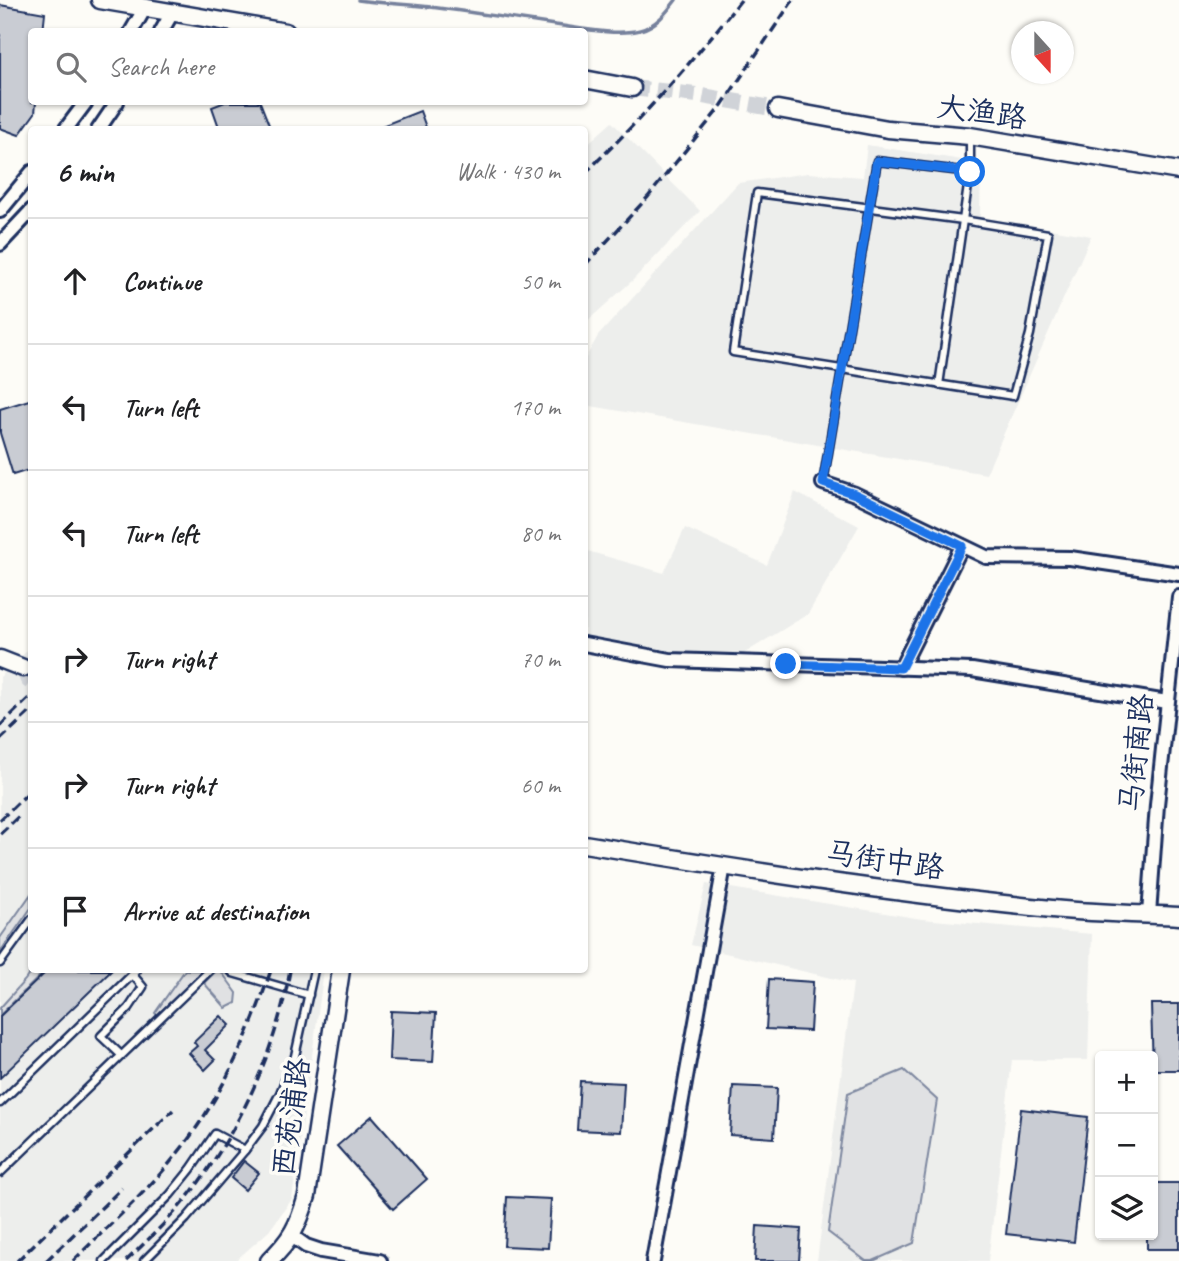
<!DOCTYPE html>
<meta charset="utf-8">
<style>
:root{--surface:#fff;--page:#f2f2f2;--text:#202124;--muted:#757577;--line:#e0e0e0}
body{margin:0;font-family:Caveat,"LXGW WenKai TC",sans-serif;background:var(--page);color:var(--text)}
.controls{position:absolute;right:21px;bottom:21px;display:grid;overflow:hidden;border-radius:7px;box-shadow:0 2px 5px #0004}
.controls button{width:63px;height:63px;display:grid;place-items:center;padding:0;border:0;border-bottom:2px solid var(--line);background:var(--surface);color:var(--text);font:35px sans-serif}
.compass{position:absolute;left:1011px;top:21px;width:63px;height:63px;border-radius:50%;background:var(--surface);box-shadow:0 2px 5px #0004;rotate:159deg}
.stop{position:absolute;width:21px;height:21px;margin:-16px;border:5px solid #1a73e8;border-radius:50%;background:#fff}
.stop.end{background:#1a73e8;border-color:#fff;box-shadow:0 2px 7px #0008}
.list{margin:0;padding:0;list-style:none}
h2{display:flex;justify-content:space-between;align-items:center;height:91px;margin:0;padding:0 28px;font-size:30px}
h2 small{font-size:23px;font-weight:400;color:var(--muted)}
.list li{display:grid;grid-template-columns:46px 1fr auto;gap:21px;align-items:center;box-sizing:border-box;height:126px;padding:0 28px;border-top:2px solid var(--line)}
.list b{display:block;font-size:26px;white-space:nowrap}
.list em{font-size:23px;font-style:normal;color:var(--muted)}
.icon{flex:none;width:38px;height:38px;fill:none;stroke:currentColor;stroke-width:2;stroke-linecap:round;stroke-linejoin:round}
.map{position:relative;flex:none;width:1179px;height:1261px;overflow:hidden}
.search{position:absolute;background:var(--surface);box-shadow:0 2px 5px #0004;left:28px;top:28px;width:560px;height:77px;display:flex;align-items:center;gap:18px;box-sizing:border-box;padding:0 24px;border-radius:7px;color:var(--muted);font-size:26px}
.panel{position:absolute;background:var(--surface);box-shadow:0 2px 5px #0004;left:28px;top:126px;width:560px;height:847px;border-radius:7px}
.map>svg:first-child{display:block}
.built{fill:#edeeec}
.green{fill:#e0e1e3;stroke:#7e88a0;stroke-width:2}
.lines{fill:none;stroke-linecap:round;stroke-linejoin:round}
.stream{stroke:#76819c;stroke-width:3.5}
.building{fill:#c9ccd3;stroke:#1b2f5e;stroke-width:2}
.tertiary-tunnel{stroke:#d0d3d8;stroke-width:16;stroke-dasharray:16 8;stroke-linecap:butt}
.service-casing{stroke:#1b2f5e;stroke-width:11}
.minor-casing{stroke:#1b2f5e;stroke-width:18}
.tertiary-casing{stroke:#1b2f5e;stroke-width:21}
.service{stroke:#fdfcf7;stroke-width:6}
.minor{stroke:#fdfcf7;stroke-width:12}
.tertiary{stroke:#fdfcf7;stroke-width:16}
.rail{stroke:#1b2f5e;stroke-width:3.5;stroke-dasharray:10 5;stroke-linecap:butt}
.route{stroke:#1a73e8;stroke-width:9}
.labels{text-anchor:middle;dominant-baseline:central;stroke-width:7;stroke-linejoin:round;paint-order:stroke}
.street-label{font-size:30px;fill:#1b2f5e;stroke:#fdfcf7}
</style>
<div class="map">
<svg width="1179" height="1261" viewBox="0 0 1179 1261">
<rect width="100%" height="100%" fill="#fdfcf7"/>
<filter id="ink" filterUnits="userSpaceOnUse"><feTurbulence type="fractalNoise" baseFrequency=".0143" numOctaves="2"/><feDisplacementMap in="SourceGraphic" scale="14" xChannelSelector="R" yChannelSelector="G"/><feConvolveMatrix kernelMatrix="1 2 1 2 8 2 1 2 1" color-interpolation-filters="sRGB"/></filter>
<g filter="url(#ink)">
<g class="built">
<path d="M612,122L700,211L632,281L585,323V146Z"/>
<path d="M867,145L981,163L980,217L1091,236L986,474L585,405V359L598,336L738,183L808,173L863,177Z"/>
<path d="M795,492L859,526L808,614L740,656L663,653L585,640L584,550L664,573L685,528L767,565Z"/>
<path d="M31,647L32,970H324L292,1199L269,1231L235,1261H0V677Z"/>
<path d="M706,884L922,919L1092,934L1088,1060H1012L988,1261H817L853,983L691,945Z"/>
</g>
<g class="green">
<path d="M31,894V908L0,952V938Z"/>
<path d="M32,970H46L0,1015V1008L25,980Z"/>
<path d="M185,970H204L157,1015L155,1013Z"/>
<path d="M217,970H220L237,993L236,1003L226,1008L204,983Z"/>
<path d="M904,1070L937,1100L914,1243L873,1261H866L828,1232L848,1093Z"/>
</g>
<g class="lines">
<path class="stream" d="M358,0C385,4 411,4 438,8C477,13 516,19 555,25C578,28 617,36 640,30C656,26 666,13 676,0"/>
</g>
<g class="building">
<path d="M0,5L45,13L43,32H32V102H36L35,113L19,135L0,128Z"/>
<path d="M225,102H260L271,130H220L212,107Z"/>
<path d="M420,111L427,130H375L374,129Z"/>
<path d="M32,399V469L13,475L0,433V409Z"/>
<path d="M48,970H112L0,1078V1016Z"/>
<path d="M769,979L813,982L810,1031L766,1029Z"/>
<path d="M1151,1004H1179V1070H1153Z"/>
<path d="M391,1011L436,1013L433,1062L389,1060Z"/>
<path d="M221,1016L230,1025L205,1050L215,1060L205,1070L189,1053L197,1046L194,1042Z"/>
<path d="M580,1081L624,1083L621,1132L577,1130Z"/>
<path d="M733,1086L777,1088L774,1138L730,1135Z"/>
<path d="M1021,1109L1088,1117L1074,1242L1006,1234Z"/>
<path d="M372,1116L427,1179L393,1209L337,1146Z"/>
<path d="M244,1161L259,1173L245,1190L231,1178Z"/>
<path d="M1153,1183H1179V1249H1147V1235H1153Z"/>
<path d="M507,1197L551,1199L548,1248L504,1246Z"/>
<path d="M757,1226L801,1229L799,1261H755Z"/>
</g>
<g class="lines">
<g class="tertiary-tunnel">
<path d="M632,88L697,95L778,109"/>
<path d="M23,668L28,680L32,683"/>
</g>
<defs>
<g id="service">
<path d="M757,193L963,220L1048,234L1030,334L1013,396L733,352Z"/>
<path d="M939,385L970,172V138"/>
<path d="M823,483L877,161L970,172"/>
<path d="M0,963L32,919"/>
<path d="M230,970L233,973L309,995"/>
<path d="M121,1055L101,1036L129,1008L143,987L132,974"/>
<path d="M0,1103L137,970"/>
<path d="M0,1173L210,970"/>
<path d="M104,1261L170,1195L191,1169L215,1134L245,1150"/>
<path d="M144,1261L186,1219L245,1150L263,1126L280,1093L295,1056L314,970"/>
</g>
<g id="minor">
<path d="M131,32L145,8"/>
<path d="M161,32L172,13"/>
<path d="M65,130L86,102"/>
<path d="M98,130L117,102"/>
<path d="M0,211L32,172"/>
<path d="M0,244L32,210"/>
<path d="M823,483L855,494L986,557L1070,558L1179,574"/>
<path d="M584,644L670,660L972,670L1167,702"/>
<path d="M901,668L962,546"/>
<path d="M1149,914L1157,805L1179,597"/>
<path d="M292,1236L306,1246L321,1251L380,1261"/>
<path d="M653,1261L724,866"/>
</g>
<g id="tertiary">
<path d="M100,0L286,32"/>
<path d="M584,79L632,88"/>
<path d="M778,109L888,129L970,136L1179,171"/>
<path d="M0,659L23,668"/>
<path d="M584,844C739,869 896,894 1052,909C1094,913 1137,914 1179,916"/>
<path d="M269,1261C292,1239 298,1226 307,1196L341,970"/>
</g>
</defs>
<use href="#service" class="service-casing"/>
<use href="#minor" class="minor-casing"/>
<use href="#tertiary" class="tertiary-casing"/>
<use href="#service" class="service"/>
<use href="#minor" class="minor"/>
<use href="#tertiary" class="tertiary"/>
<g class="rail">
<path d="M584,174C641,120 692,62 741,0"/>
<path d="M584,266L648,197L722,105L793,0"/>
<path d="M0,726L32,695"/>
<path d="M0,740L32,710"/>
<path d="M0,820L32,789"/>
<path d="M0,834L19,816"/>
<path d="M17,1261L173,1110"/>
<path d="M46,1261L122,1188"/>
<path d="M73,1261C108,1226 146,1193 177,1154C221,1099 249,1036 271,970"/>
<path d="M126,1261C149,1239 173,1216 193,1190C242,1126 276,1049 290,970"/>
</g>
</g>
</g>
<g class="lines" filter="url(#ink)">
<path class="route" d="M786,664L901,668L962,546L855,494L823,483L877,161L970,172"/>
</g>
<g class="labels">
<g class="street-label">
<text transform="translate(982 112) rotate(8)">大渔路</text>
<text transform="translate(1136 753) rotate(-84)">马街南路</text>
<text transform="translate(885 860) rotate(8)">马街中路</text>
<text transform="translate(291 1117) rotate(-82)">西苑浦路</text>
</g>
</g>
</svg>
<div class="controls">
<button>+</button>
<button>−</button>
<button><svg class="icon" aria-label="layers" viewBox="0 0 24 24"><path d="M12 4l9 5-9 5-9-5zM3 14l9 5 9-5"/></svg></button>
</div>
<svg class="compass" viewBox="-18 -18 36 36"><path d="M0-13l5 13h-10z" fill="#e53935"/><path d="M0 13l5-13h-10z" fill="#757577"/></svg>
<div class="stop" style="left:970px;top:172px"></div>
<div class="stop end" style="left:786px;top:664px"></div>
<div class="search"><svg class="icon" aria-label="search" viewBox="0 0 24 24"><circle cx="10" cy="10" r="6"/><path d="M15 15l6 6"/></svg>Search here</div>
<section class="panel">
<h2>6 min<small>Walk · 430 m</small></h2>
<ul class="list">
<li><svg class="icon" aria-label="ahead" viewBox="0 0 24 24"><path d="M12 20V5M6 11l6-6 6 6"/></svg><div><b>Continue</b></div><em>50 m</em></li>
<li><svg class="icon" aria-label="left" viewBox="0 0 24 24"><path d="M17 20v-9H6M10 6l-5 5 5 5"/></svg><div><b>Turn left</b></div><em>170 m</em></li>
<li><svg class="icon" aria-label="left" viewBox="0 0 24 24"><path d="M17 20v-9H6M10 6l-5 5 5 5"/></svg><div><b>Turn left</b></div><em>80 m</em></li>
<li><svg class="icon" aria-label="right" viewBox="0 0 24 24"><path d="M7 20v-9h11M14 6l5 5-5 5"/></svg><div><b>Turn right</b></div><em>70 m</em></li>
<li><svg class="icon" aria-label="right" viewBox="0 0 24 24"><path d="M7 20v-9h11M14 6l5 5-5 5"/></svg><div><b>Turn right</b></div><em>60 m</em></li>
<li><svg class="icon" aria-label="arrive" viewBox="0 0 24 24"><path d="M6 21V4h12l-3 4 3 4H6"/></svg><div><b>Arrive at destination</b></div></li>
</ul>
</section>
</div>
